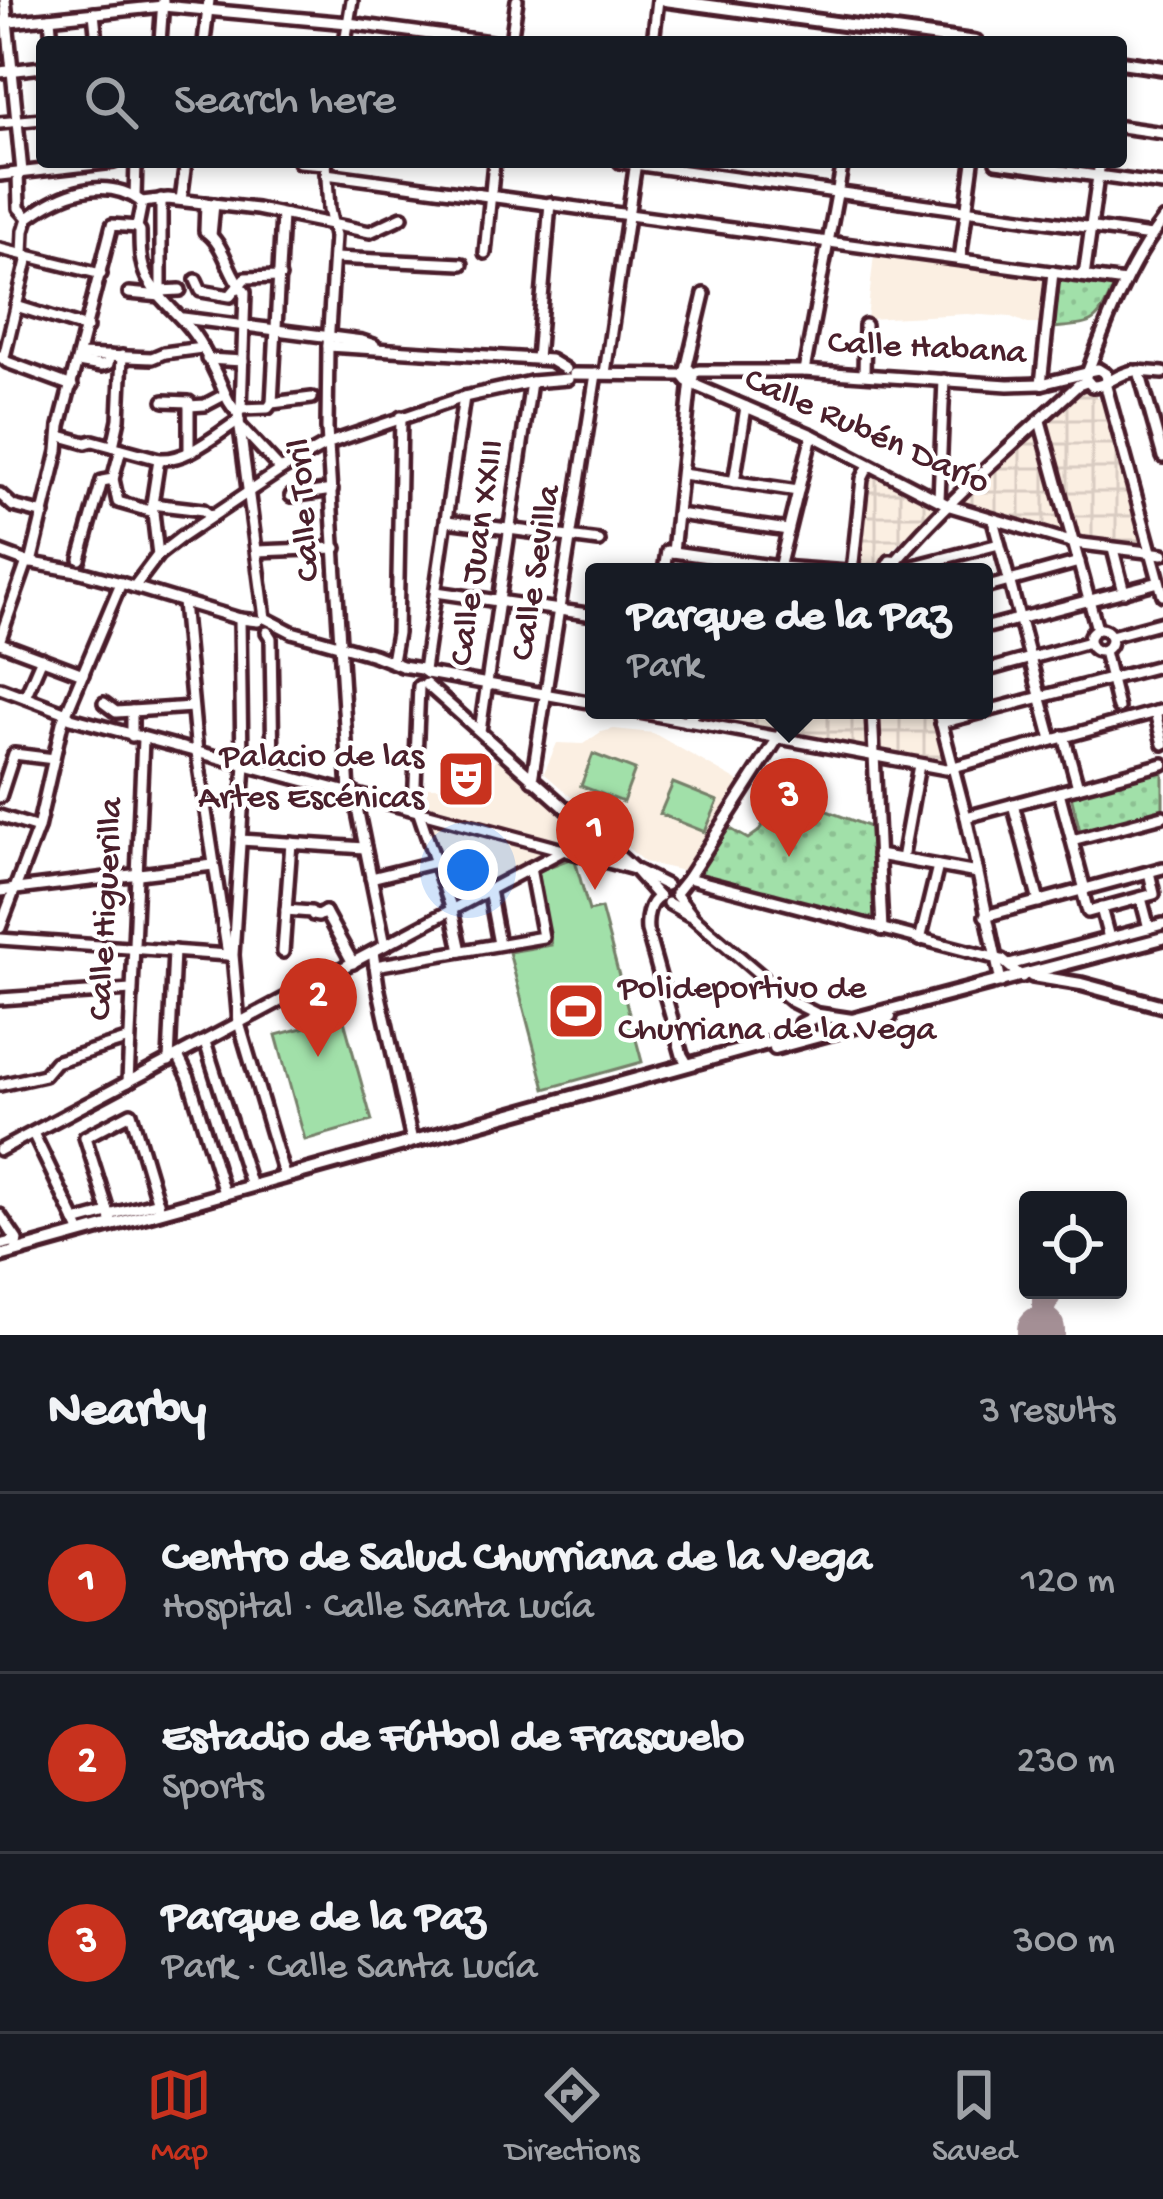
<!DOCTYPE html>
<meta charset="utf-8">
<style>
:root{--surface:#171b24;--page:#242831;--text:#f1f3f6;--muted:#9ea1a6;--line:#363941;--accent:#c8321e}
body{margin:0;font-family:"Gochi Hand",sans-serif;background:var(--page);color:var(--text)}
.controls{position:absolute;right:36px;bottom:36px;display:grid;overflow:hidden;border-radius:12px;box-shadow:0 6px 18px #0003}
.controls button{width:108px;height:108px;display:grid;place-items:center;padding:0;border:0;border-bottom:3px solid var(--line);background:var(--surface);color:var(--text);font:60px sans-serif}
.you{position:absolute;left:468px;top:870px;width:42px;height:42px;margin:-30px;border:9px solid #fff;border-radius:50%;background:#1a73e8;box-shadow:0 0 0 18px #1a73e833}
.badge{display:grid;place-items:center;width:78px;height:78px;border-radius:50%;background:var(--accent);color:#fff;font-size:39px;font-weight:700}
.pin{position:absolute;translate:-50% -99px;filter:drop-shadow(0 3px 6px #0008)}
.pin::after{content:'';position:absolute;top:63px;width:42px;height:36px;background:inherit;clip-path:polygon(0 0,100% 0,50% 100%)}
.popup{position:absolute;left:585px;top:563px;width:408px;height:156px;box-sizing:border-box;display:grid;place-content:center;border-radius:12px;background:var(--surface);filter:drop-shadow(0 3px 9px #0005);font-size:39px;white-space:nowrap;color:var(--muted)}
.popup b{font-size:45px;color:var(--text)}
.popup::after{content:'';position:absolute;left:50%;top:100%;margin-left:-24px;border:24px solid transparent;border-top-color:var(--surface)}
.list{margin:0;padding:0;list-style:none}
h2{display:flex;justify-content:space-between;align-items:center;height:156px;margin:0;padding:0 48px;font-size:51px}
h2 small{font-size:39px;font-weight:400;color:var(--muted)}
.list li{display:grid;grid-template-columns:78px 1fr auto;gap:36px;align-items:center;box-sizing:border-box;height:180px;padding:0 48px;border-top:3px solid var(--line)}
.list b{display:block;font-size:45px;white-space:nowrap}
.list p{margin:0;font-size:39px;white-space:nowrap;color:var(--muted)}
.list em{font-size:39px;font-style:normal;color:var(--muted)}
.icon{flex:none;width:66px;height:66px;fill:none;stroke:currentColor;stroke-width:2;stroke-linecap:round;stroke-linejoin:round}
.map{position:relative;flex:none;width:1163px;height:1335px;overflow:hidden}
.search{position:absolute;background:var(--surface);box-shadow:0 6px 18px #0003;left:36px;right:36px;top:36px;height:132px;display:flex;align-items:center;gap:30px;box-sizing:border-box;padding:0 42px;border-radius:12px;color:var(--muted);font-size:45px}
.sheet{height:696px;background:var(--surface)}
nav{display:flex;justify-content:space-around;align-items:center;box-sizing:border-box;height:168px;border-top:3px solid var(--line);background:var(--surface);font-size:33px;color:var(--muted)}
nav a{display:grid;justify-items:center;gap:6px}
nav .on{color:var(--accent)}
.map>svg:first-child{display:block}
.built{fill:#fbefe2}
.industrial{fill:url(#industrial-grid)}
.green{fill:#a1e0a9;stroke:#76806a;stroke-width:3}
.park{fill:url(#park-dots);stroke:#76806a;stroke-width:3}
.lines{fill:none;stroke-linecap:round;stroke-linejoin:round}
.taxiway{stroke:#a48f95;stroke-width:18}
.runway{stroke:#a48f95;stroke-width:48}
.minor-casing{stroke:#4a1f2b;stroke-width:18}
.major-casing{stroke:#4a1f2b;stroke-width:20}
.minor{stroke:#fff;stroke-width:9}
.major{stroke:#fff;stroke-width:10}
.labels{text-anchor:middle;dominant-baseline:central;stroke-width:9;stroke-linejoin:round;paint-order:stroke}
.street-label{font-size:36px;fill:#4a1f2b;stroke:#fff}
.poi-label{font-size:36px;fill:#4a1f2b;stroke:#fff;text-anchor:end}
</style>
<div class="map">
<svg width="1163" height="1335" viewBox="0 0 1163 1335">
<defs>
<pattern id="industrial-grid" width="8" height="8" patternUnits="userSpaceOnUse" patternTransform="scale(3)"><rect width="8" height="8" fill="#fbefe2"/><path d="M0 4h8M4 0v8" fill="none" stroke="#d9ccc2"/></pattern>
<pattern id="park-dots" width="8" height="8" patternUnits="userSpaceOnUse" patternTransform="scale(3)"><rect width="8" height="8" fill="#a1e0a9"/><path d="M2 2h.1M6 6h.1" fill="none" stroke="#8cc092" stroke-width="1.8" stroke-linecap="round"/></pattern>
</defs>
<rect width="100%" height="100%" fill="#fff"/>
<filter id="ink" filterUnits="userSpaceOnUse"><feTurbulence type="fractalNoise" baseFrequency=".00833" numOctaves="2"/><feDisplacementMap in="SourceGraphic" scale="24" xChannelSelector="R" yChannelSelector="G"/><feConvolveMatrix kernelMatrix="1 2 1 2 8 2 1 2 1" color-interpolation-filters="sRGB"/></filter>
<g filter="url(#ink)">
<g class="built">
<path d="M874,254L1048,278L1043,324H1028L1011,317L967,314L867,319Z"/>
<path d="M614,729L653,733L741,783L683,871L644,862L544,773L557,743L583,744L601,732Z"/>
<path d="M499,756L575,822L559,841L420,803V787H482L483,773Z"/>
<path d="M431,819L547,852V854L454,903L426,824Z"/>
</g>
<g class="industrial">
<path d="M1081,391H1091L1102,401L1141,547L1077,538L959,503L960,499L1025,438L1034,434Z"/>
<path d="M871,474L936,506L876,566L859,565L868,480Z"/>
<path d="M702,710H929L943,764L697,719L696,714Z"/>
</g>
<g class="green">
<path d="M593,754L635,770L623,802L581,786Z"/>
<path d="M673,783L718,801L705,832L660,814Z"/>
<path d="M572,858L575,860L589,911L601,908L642,1062L545,1089L509,952L551,945L538,871Z"/>
<path d="M343,1017L372,1121L305,1140L276,1035Z"/>
</g>
<g class="park">
<path d="M1057,279L1114,287C1095,327 1095,324 1052,328Z"/>
<path d="M1163,771V809L1080,831L1071,795Z"/>
<path d="M782,794L870,827L876,923L694,874L727,827L748,839L758,832Z"/>
</g>
<g class="lines">
<path class="taxiway" d="M1041,1290V1318L1055,1290"/>
<path class="runway" d="M1041,1330V1335"/>
<defs>
<g id="minor">
<path d="M5,0L22,172"/>
<path d="M94,13L97,42"/>
<path d="M50,18L52,42"/>
<path d="M0,23L163,6L348,23L490,42"/>
<path d="M160,42L163,0"/>
<path d="M204,42L209,0"/>
<path d="M345,42L352,0"/>
<path d="M511,42L517,0"/>
<path d="M653,42L658,0"/>
<path d="M0,72L42,67"/>
<path d="M0,123L42,119"/>
<path d="M1121,127L1163,133"/>
<path d="M299,162L326,164"/>
<path d="M326,162L329,209L335,236L328,346L327,428L349,792"/>
<path d="M620,162L1151,236"/>
<path d="M996,162L1163,185"/>
<path d="M18,173L19,208L28,218"/>
<path d="M326,174L1125,282"/>
<path d="M0,175L114,162"/>
<path d="M135,196L136,162"/>
<path d="M181,200L186,162"/>
<path d="M142,202L137,227L140,231C140,248 140,263 147,278C157,296 171,308 184,322C199,338 210,361 219,380C225,393 228,404 238,413L265,618"/>
<path d="M206,203L205,231C226,245 227,274 245,292L241,409L238,413"/>
<path d="M211,235L214,204"/>
<path d="M0,249L101,274"/>
<path d="M485,253L494,162"/>
<path d="M23,254L24,231L28,218C61,193 105,175 142,202L168,199L257,209L370,232L402,217"/>
<path d="M334,258L462,264"/>
<path d="M960,259L973,162"/>
<path d="M1084,276L1100,162"/>
<path d="M196,280L201,291L230,296L245,278L280,277"/>
<path d="M161,291L180,290"/>
<path d="M129,293L161,296"/>
<path d="M161,296V199"/>
<path d="M16,306L87,328"/>
<path d="M183,318L362,341L374,345"/>
<path d="M328,346L550,360L565,369"/>
<path d="M80,355L152,358L164,353L202,348"/>
<path d="M0,356L7,362L72,386"/>
<path d="M4,357L28,257"/>
<path d="M207,359L243,361"/>
<path d="M537,359L550,203"/>
<path d="M78,362L101,366L108,364L109,356"/>
<path d="M686,370L704,294"/>
<path d="M804,371L843,162"/>
<path d="M1088,371C1108,318 1128,266 1163,220"/>
<path d="M1138,371L1163,373"/>
<path d="M1139,371L1163,457"/>
<path d="M605,373L636,162"/>
<path d="M693,373L699,371H804L1008,385L1041,384L1086,373"/>
<path d="M574,374L682,375L686,370H690L693,377L687,381L682,375"/>
<path d="M864,374L865,325"/>
<path d="M691,380L697,386L812,435L950,506L1074,543L1163,554"/>
<path d="M1107,380L1106,374L1098,369L1088,371L1085,378L1092,386C1106,387 1118,373 1134,371"/>
<path d="M1105,383L1163,595"/>
<path d="M1041,384L1053,272"/>
<path d="M164,401L189,402V406"/>
<path d="M272,403L282,215"/>
<path d="M241,409L268,408L272,403L312,398"/>
<path d="M1040,421L1097,629"/>
<path d="M242,428L281,470"/>
<path d="M61,436L86,443L93,441L159,459"/>
<path d="M113,446L119,419L122,356"/>
<path d="M121,449L113,479L118,502L153,512"/>
<path d="M189,452V406L205,405L224,395"/>
<path d="M682,474L798,491"/>
<path d="M734,482L746,407"/>
<path d="M0,494L13,506L44,514"/>
<path d="M291,496L332,490"/>
<path d="M939,499L944,380"/>
<path d="M152,504L203,510L211,516"/>
<path d="M678,514L788,530"/>
<path d="M993,520L1052,740"/>
<path d="M447,521L599,541"/>
<path d="M1113,549L1124,592"/>
<path d="M257,551L336,548"/>
<path d="M0,552L27,562L77,571L121,583L240,619L258,621"/>
<path d="M673,552L779,567L848,572"/>
<path d="M673,552L691,380"/>
<path d="M158,555L152,504L159,459C187,461 216,435 239,420"/>
<path d="M80,559L102,481L113,479"/>
<path d="M896,561C951,497 1016,442 1078,385L1086,382"/>
<path d="M31,563L58,451L60,426L112,225L137,227"/>
<path d="M899,570L999,544"/>
<path d="M664,572L667,551L673,552"/>
<path d="M778,572L812,435"/>
<path d="M852,572L862,479L869,465"/>
<path d="M884,572L890,561L898,562"/>
<path d="M134,587L158,555L180,538L281,470L329,443L464,397L531,382L568,379"/>
<path d="M984,588L1079,562"/>
<path d="M436,592L594,615"/>
<path d="M183,602L197,753L228,955"/>
<path d="M265,618L292,632L374,655L402,666L421,669L427,673"/>
<path d="M240,619L242,764"/>
<path d="M984,628L1159,582"/>
<circle cx="1100" cy="640" r="11"/>
<path d="M267,632L271,638L273,772"/>
<path d="M1111,636L1163,622"/>
<path d="M0,639L27,562"/>
<path d="M0,643L83,674"/>
<path d="M1104,651L1118,708"/>
<path d="M392,661L397,633L401,417"/>
<path d="M424,670L464,397"/>
<path d="M984,671L1089,642"/>
<path d="M427,673L594,703"/>
<path d="M426,684L634,869L658,896"/>
<path d="M0,688L64,712L71,718L634,869L666,885"/>
<path d="M25,697L42,658"/>
<path d="M104,703L116,712L132,711"/>
<path d="M628,710L946,769L1163,710"/>
<path d="M872,710L882,930"/>
<path d="M938,710L966,817L1001,982"/>
<path d="M1155,712L1163,744"/>
<path d="M685,721L699,710"/>
<path d="M941,723L1163,665"/>
<path d="M480,731L531,382"/>
<path d="M132,736V711L192,707"/>
<path d="M1064,736L1078,787"/>
<path d="M245,764L233,955L239,1023L284,1175"/>
<path d="M532,780L596,374"/>
<path d="M1059,792L1085,890"/>
<path d="M354,793L385,945"/>
<path d="M0,797L14,754L54,759"/>
<path d="M1013,804L1039,902"/>
<path d="M414,809L419,686"/>
<path d="M418,810L452,910L461,951"/>
<path d="M0,816L38,828"/>
<path d="M966,817L1163,764"/>
<path d="M240,840L365,848"/>
<path d="M1072,840L1163,816"/>
<path d="M878,855L977,873"/>
<path d="M902,859L919,765"/>
<path d="M371,878L436,862"/>
<path d="M688,878L1002,960L1022,977"/>
<path d="M489,890L499,944"/>
<path d="M1082,890L1088,912L1154,894L1149,872"/>
<path d="M0,891L213,865"/>
<path d="M676,893L688,878L796,710"/>
<path d="M676,895L694,918L791,1001L819,1015"/>
<path d="M659,897C648,903 646,919 647,930L682,1055L688,1065"/>
<path d="M1141,898L1149,928"/>
<path d="M668,903L689,915"/>
<path d="M1101,908L1109,938"/>
<path d="M286,910L311,912L313,915L318,916L325,912"/>
<path d="M325,912L353,963"/>
<path d="M985,916L1163,868"/>
<path d="M0,928L38,828L62,723L121,583"/>
<path d="M0,939L228,955"/>
<path d="M920,940L938,866"/>
<path d="M283,952L291,843"/>
<path d="M373,952L378,986L412,1141"/>
<path d="M1009,965L1163,924"/>
<path d="M375,966L543,937L530,868"/>
<path d="M0,999L131,990"/>
<path d="M205,1042L250,1183"/>
<path d="M178,1056L189,1078L223,1190"/>
<path d="M169,1061L174,951"/>
<path d="M128,1082L143,739"/>
<path d="M0,1085L44,1075L55,1062L129,1039"/>
<path d="M33,1133L79,1229"/>
<path d="M0,1150L562,851"/>
<path d="M0,1215L17,1240L16,1245"/>
<path d="M109,1215L158,1202"/>
<path d="M111,1220L85,1137L131,1113L159,1207"/>
<path d="M75,1222L108,1213"/>
<path d="M0,1245L12,1242"/>
</g>
<g id="major">
<path d="M665,0L976,42"/>
<path d="M1121,62L1163,68"/>
<path d="M1032,976L1081,984L1163,1006"/>
<path d="M810,1037L802,1033L801,1024L819,1015L852,1020L1163,938"/>
<path d="M775,1048L890,1017"/>
<path d="M0,1256L785,1038L801,1028"/>
</g>
</defs>
<use href="#minor" class="minor-casing"/>
<use href="#major" class="major-casing"/>
<use href="#minor" class="minor"/>
<use href="#major" class="major"/>
</g>
</g>
<defs>
<symbol id="theatre-square" viewBox="-11 -11 22 22"><rect x="-9" y="-9" width="18" height="18" rx="4" fill="#c8321e" stroke="#fff"/><path d="M-5-5.5Q0-4 5-5.5V0Q5 5 0 6Q-5 5-5 0ZM-3.3-2.5H-1v1.5H-3.3ZM1-2.5H3.3v1.5H1ZM-2.8 1Q0 5.5 2.8 1Z" fill="#fff"/></symbol>
<symbol id="stadium-square" viewBox="-11 -11 22 22"><rect x="-9" y="-9" width="18" height="18" rx="4" fill="#c8321e" stroke="#fff"/><path d="M0-5a6.5 5 0 1 0 0 10a6.5 5 0 1 0 0-10ZM-3.5-1.8h7v3.6h-7Z" fill="#fff"/></symbol>
</defs>
<g fill-rule="evenodd">
<use href="#theatre-square" x="433" y="746" width="66" height="66"/>
<use href="#stadium-square" x="543" y="978" width="66" height="66"/>
</g>
<g class="labels">
<g class="street-label">
<text transform="translate(927 350) rotate(3)">Calle Habana</text>
<text transform="translate(866 433) rotate(24)">Calle Rubén Darío</text>
<text transform="translate(306 510) rotate(-94)">Calle Toril</text>
<text transform="translate(479 553) rotate(-82)">Calle Juan XXIII</text>
<text transform="translate(538 573) rotate(-81)">Calle Sevilla</text>
<text transform="translate(108 909) rotate(-87)">Calle Higuerilla</text>
</g>
<g class="poi-label">
<text x="424" y="758">Palacio de las<tspan x="424" dy="41">Artes Escénicas</tspan></text>
<text x="618" y="990" text-anchor="start">Polideportivo de<tspan x="618" dy="41">Churriana de la Vega</tspan></text>
</g>
</g>
</svg>
<div class="controls">
<button><svg class="icon" aria-label="locate" viewBox="0 0 24 24"><circle cx="12" cy="12" r="6"/><path d="M12 2v4M12 18v4M2 12h4M18 12h4"/></svg></button>
</div>
<div class="you"></div>
<div class="pin badge" style="left:595px;top:890px">1</div>
<div class="pin badge" style="left:318px;top:1057px">2</div>
<div class="pin badge" style="left:789px;top:857px">3</div>
<div class="popup"><b>Parque de la Paz</b>Park</div>
<div class="search"><svg class="icon" aria-label="search" viewBox="0 0 24 24"><circle cx="10" cy="10" r="6"/><path d="M15 15l6 6"/></svg>Search here</div>
</div>
<section class="sheet">
<h2>Nearby<small>3 results</small></h2>
<ul class="list">
<li><span class="badge">1</span><div><b>Centro de Salud Churriana de la Vega</b><p>Hospital · Calle Santa Lucía</p></div><em>120 m</em></li>
<li><span class="badge">2</span><div><b>Estadio de Fútbol de Frascuelo</b><p>Sports</p></div><em>230 m</em></li>
<li><span class="badge">3</span><div><b>Parque de la Paz</b><p>Park · Calle Santa Lucía</p></div><em>300 m</em></li>
</ul>
</section>
<nav>
<a class="on"><svg class="icon" aria-label="map" viewBox="0 0 24 24"><path d="M3 6l6-2 6 2 6-2v14l-6 2-6-2-6 2zM9 4v14M15 6v14"/></svg>Map</a>
<a><svg class="icon" aria-label="directions" viewBox="0 0 24 24"><path d="M12 3l9 9-9 9-9-9zM9 14v-3h6M13 9l2 2-2 2"/></svg>Directions</a>
<a><svg class="icon" aria-label="saved" viewBox="0 0 24 24"><path d="M7 4h10v16l-5-4-5 4z"/></svg>Saved</a>
</nav>
